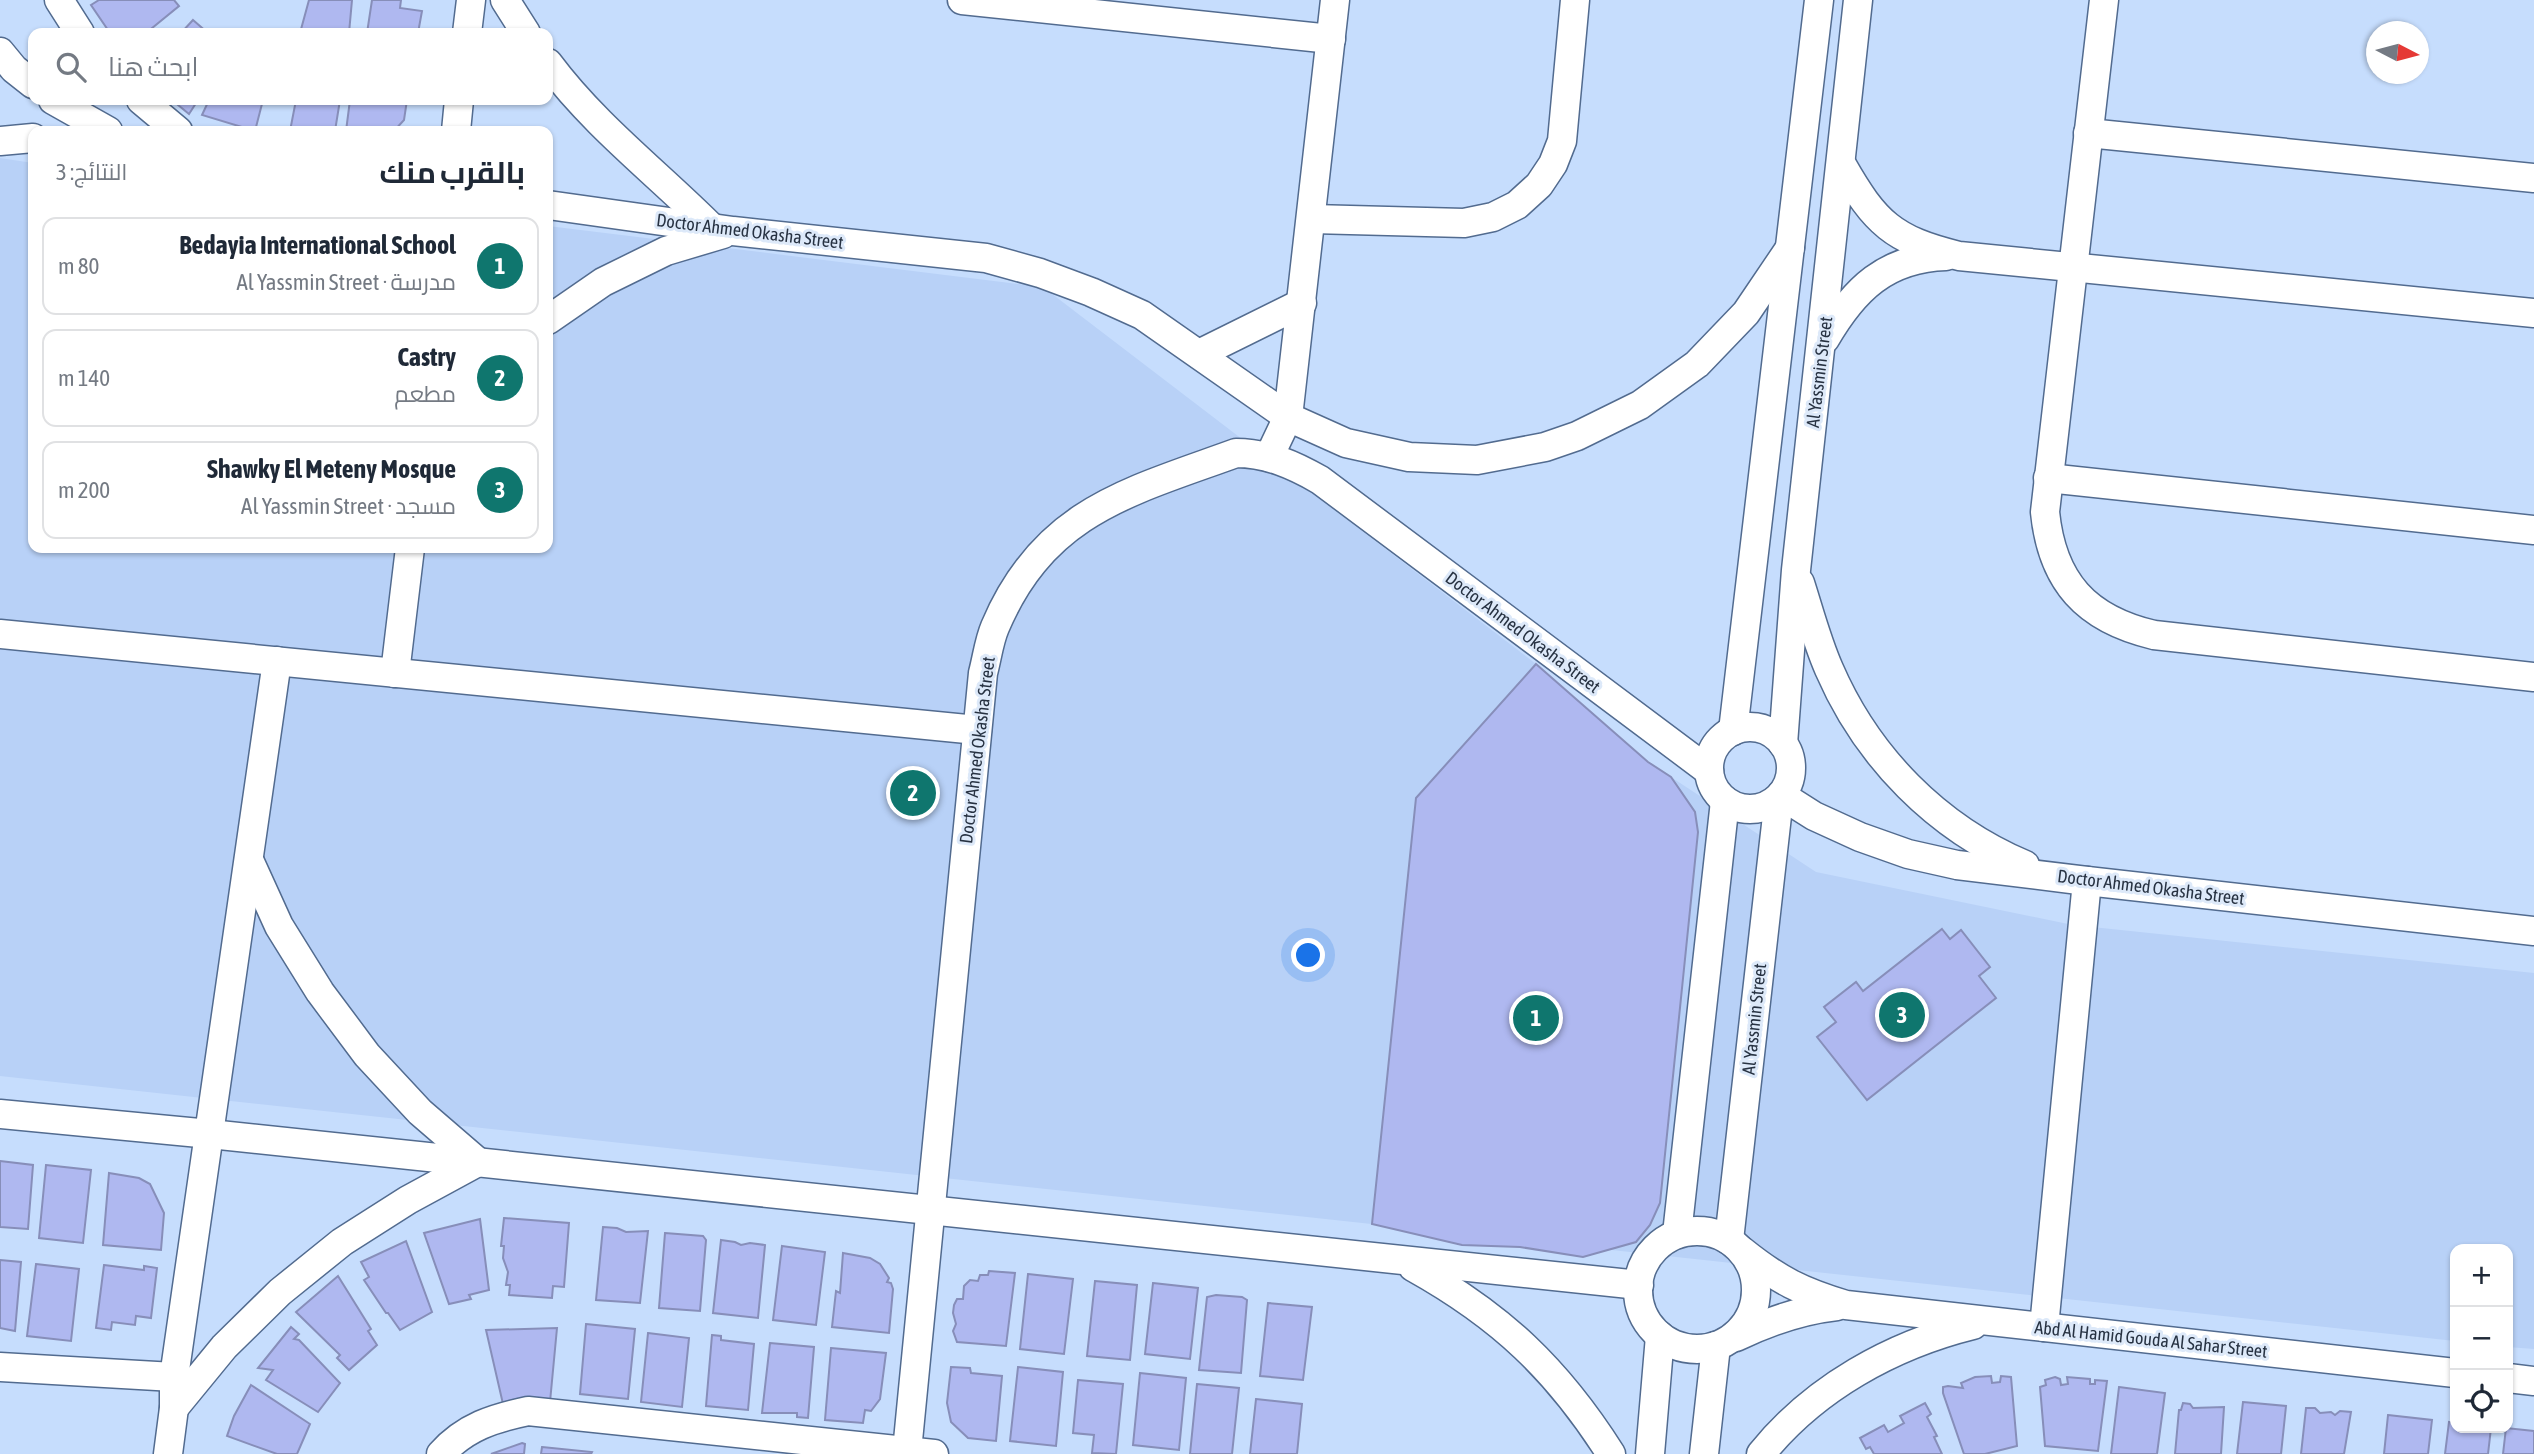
<!DOCTYPE html>
<html lang="ar">
<meta charset="utf-8">
<style>
:root{--surface:#fff;--page:#f6f6f7;--text:#1f2937;--muted:#747a83;--line:#e0e1e3;--accent:#0f766e}
body{margin:0;font-family:"Asap Condensed",Cairo,sans-serif;background:var(--page);color:var(--text);direction:rtl}
.controls{position:absolute;right:21px;bottom:21px;display:grid;overflow:hidden;border-radius:14px;box-shadow:0 2px 5px #0004}
.controls button{width:63px;height:63px;display:grid;place-items:center;padding:0;border:0;border-bottom:2px solid var(--line);background:var(--surface);color:var(--text);font:35px sans-serif}
.compass{position:absolute;left:2366px;top:21px;width:63px;height:63px;border-radius:50%;background:var(--surface);box-shadow:0 2px 5px #0004;rotate:96deg}
.you{position:absolute;left:1309px;top:956px;width:24px;height:24px;margin:-18px;border:5px solid #fff;border-radius:50%;background:#1a73e8;box-shadow:0 0 0 10px #1a73e833}
.badge{display:grid;place-items:center;width:46px;height:46px;border-radius:50%;background:var(--accent);color:#fff;font-size:23px;font-weight:700}
.pin{position:absolute;translate:-50% -50%;border:4px solid #fff;box-shadow:0 2px 7px #0006}
.list{margin:0;padding:0;list-style:none}
h2{display:flex;justify-content:space-between;align-items:center;height:91px;margin:0;padding:0 28px;font-size:30px}
h2 small{font-size:23px;font-weight:400;color:var(--muted)}
.list li{display:grid;grid-template-columns:46px 1fr auto;gap:21px;align-items:center;box-sizing:border-box;height:98px;margin:0 14px 14px;padding:0 14px;border:2px solid var(--line);border-radius:14px}
.list b{display:block;font-size:26px;white-space:nowrap}
.list p{margin:0;font-size:23px;white-space:nowrap;color:var(--muted)}
.list em{font-size:23px;font-style:normal;color:var(--muted)}
.icon{flex:none;width:38px;height:38px;fill:none;stroke:currentColor;stroke-width:2;stroke-linecap:round;stroke-linejoin:round}
.map{position:relative;flex:none;width:2534px;height:1454px;overflow:hidden;direction:ltr}
.search{position:absolute;background:var(--surface);box-shadow:0 2px 5px #0004;left:28px;top:28px;width:525px;height:77px;display:flex;align-items:center;gap:18px;box-sizing:border-box;padding:0 24px;border-radius:14px;color:var(--muted);font-size:26px}
.panel{position:absolute;background:var(--surface);box-shadow:0 2px 5px #0004;left:28px;top:126px;width:525px;height:427px;border-radius:14px;direction:rtl}
.map>svg:first-child{display:block}
.built{fill:#b8d1f7}
.building{fill:#afb8f0;stroke:#878eb9;stroke-width:2}
.lines{fill:none;stroke-linecap:round;stroke-linejoin:round}
.minor-casing{stroke:#526b8f;stroke-width:31}
.minor{stroke:#fff;stroke-width:28}
.labels{text-anchor:middle;dominant-baseline:central;stroke-width:6;stroke-linejoin:round;paint-order:stroke}
.street-label{font-size:18px;fill:#273242;stroke:#dde9f9}
</style>
<div class="map">
<svg width="2534" height="1454" viewBox="0 0 2534 1454">
<rect width="100%" height="100%" fill="#c6ddfd"/>
<path class="built" d="M0,158L33,163V548H548V226L1043,287L1536,664L1648,762L1816,872L2073,925L2534,973V1349L2508,1347V1249H2455V1341L0,1076Z"/>
<g class="building">
<path d="M99,0H174L179,6L146,33H110L91,5Z"/>
<path d="M309,0H352L349,33H300Z"/>
<path d="M372,0H401L400,8L422,11L418,33H367Z"/>
<path d="M193,20L208,33H181Z"/>
<path d="M172,100H198L189,114Z"/>
<path d="M209,100H263L255,131L202,115Z"/>
<path d="M296,100H340L335,131H290Z"/>
<path d="M350,100H407L404,120L394,131H346Z"/>
<path d="M1536,664L1648,762L1671,777L1695,812L1698,832L1660,1203L1650,1225L1636,1242L1583,1257L1520,1247L1462,1245L1372,1224L1416,798Z"/>
<path d="M1942,929L1950,939L1961,930L1990,967L1979,976L1996,998L1867,1100L1817,1037L1836,1022L1824,1007L1856,982L1863,991Z"/>
<path d="M0,1161L33,1165L28,1229L0,1227Z"/>
<path d="M46,1165L91,1170L83,1243L39,1238Z"/>
<path d="M109,1173L139,1178L150,1184L164,1213L161,1250L103,1245Z"/>
<path d="M504,1218L569,1223L564,1287L553,1286L552,1298L509,1295L510,1285H506L508,1272L503,1258L504,1246H501Z"/>
<path d="M480,1219L489,1290L469,1295L471,1299L449,1304L424,1233Z"/>
<path d="M603,1227L617,1228L626,1232L648,1231L640,1303L596,1300Z"/>
<path d="M665,1233L703,1236L706,1240L700,1311L659,1308Z"/>
<path d="M721,1240L735,1242L741,1245L750,1243L765,1245L758,1318L713,1313Z"/>
<path d="M406,1241L432,1312L400,1330L388,1313H386L364,1280L369,1277L361,1262Z"/>
<path d="M782,1246L825,1252L816,1325L773,1320Z"/>
<path d="M843,1253L870,1258L880,1264L889,1278L887,1282L891,1283L893,1289L889,1333L832,1327L836,1291L840,1293Z"/>
<path d="M0,1260L21,1262L15,1331L0,1328Z"/>
<path d="M36,1264L79,1269L71,1341L27,1336Z"/>
<path d="M104,1265L144,1270V1266L157,1268L151,1318L136,1316L135,1325L112,1322L111,1330L96,1328Z"/>
<path d="M989,1271L1015,1273L1006,1346L957,1342L953,1331L956,1324L953,1313L954,1305L957,1299H963L964,1286L970,1280L978,1281L980,1275H988Z"/>
<path d="M1028,1274L1073,1279L1064,1354L1020,1349Z"/>
<path d="M338,1276L371,1329L368,1331L377,1345L349,1370L337,1358L340,1355L296,1312Z"/>
<path d="M1095,1281L1137,1285L1130,1360L1087,1356Z"/>
<path d="M1153,1283L1198,1288L1190,1359L1145,1354Z"/>
<path d="M1216,1295L1242,1297L1247,1300L1241,1373L1199,1370L1207,1297Z"/>
<path d="M1268,1303L1312,1307L1303,1380L1260,1376Z"/>
<path d="M586,1324L635,1329L628,1399L580,1394Z"/>
<path d="M291,1327L299,1334L294,1339L299,1340L340,1383L318,1412L266,1380L273,1370L258,1368Z"/>
<path d="M557,1328L550,1402L503,1404L486,1330Z"/>
<path d="M648,1333L689,1338L682,1407L641,1402Z"/>
<path d="M712,1335L721,1336V1340L754,1344L748,1410L706,1406Z"/>
<path d="M770,1343L814,1347L808,1418L797,1417V1413H762Z"/>
<path d="M831,1348L886,1353L880,1399L871,1411L865,1410L863,1423L825,1420Z"/>
<path d="M951,1367L970,1368L971,1373L1002,1376L996,1441L968,1438L951,1422L947,1403Z"/>
<path d="M1018,1367L1063,1372L1056,1446L1010,1441Z"/>
<path d="M1140,1373L1186,1378L1179,1450L1133,1445Z"/>
<path d="M1991,1376L1992,1383L2000,1382L2001,1376L2011,1377L2017,1446L1985,1454H1964L1943,1393V1387L1948,1386L1963,1388L1961,1383L1975,1377Z"/>
<path d="M2055,1377L2060,1379L2061,1385L2068,1384L2067,1377L2090,1379V1384H2095V1380L2107,1381L2098,1451L2045,1446L2040,1387L2046,1385L2045,1380Z"/>
<path d="M1078,1380L1123,1384L1116,1454L1092,1453L1094,1435L1073,1433Z"/>
<path d="M1197,1384L1239,1388L1232,1454H1190Z"/>
<path d="M251,1385L310,1424L297,1454H277L227,1436L234,1416Z"/>
<path d="M2119,1387L2165,1393L2157,1454H2111Z"/>
<path d="M1256,1399L1302,1404L1297,1454H1250Z"/>
<path d="M2243,1402L2286,1406L2281,1454H2237Z"/>
<path d="M1925,1403L1931,1414L1927,1417L1937,1436L1934,1437L1942,1454H1874L1870,1447L1866,1449L1860,1438L1884,1425L1888,1432L1904,1423L1900,1416Z"/>
<path d="M2183,1403L2190,1404L2193,1408L2224,1407L2221,1454H2175L2179,1410H2181Z"/>
<path d="M2306,1408H2315L2320,1413L2331,1412L2335,1415L2340,1411L2351,1412L2344,1454H2301Z"/>
<path d="M2388,1415L2432,1420L2428,1454H2384Z"/>
<path d="M2449,1422L2455,1423V1428H2491L2488,1454H2445Z"/>
<path d="M2506,1428L2534,1431V1454H2503Z"/>
<path d="M522,1443L525,1444L524,1454H491Z"/>
<path d="M542,1447L592,1452L591,1454H541Z"/>
</g>
<g class="lines">
<defs>
<g id="minor">
<path d="M59,0L80,33"/>
<path d="M505,0L526,33"/>
<path d="M962,0L1331,39"/>
<path d="M2104,0L2045,512C2052,582 2086,619 2154,635L2534,677"/>
<path d="M467,33L471,0"/>
<path d="M0,52L14,69L33,84"/>
<path d="M548,63C595,126 657,173 712,228"/>
<path d="M53,100L108,131"/>
<path d="M141,100L178,131"/>
<path d="M456,131L459,100"/>
<path d="M2088,133L2534,178"/>
<path d="M0,141L33,138"/>
<path d="M1842,165C1875,223 1893,240 1959,256L2534,313"/>
<path d="M548,205L733,231L986,258L1040,273L1091,292L1142,315L1288,417L1346,443L1409,457L1477,460L1545,447L1577,436L1640,405L1697,364L1746,313L1790,248"/>
<path d="M1312,219L1464,223L1493,217L1517,205L1539,185L1553,164L1562,141L1575,0"/>
<path d="M548,320L603,282L666,251L723,234"/>
<path d="M1825,339C1854,289 1886,258 1946,256"/>
<path d="M1199,354L1302,303"/>
<path d="M1269,457L1288,417L1335,0"/>
<path d="M2048,478L2534,530"/>
<path d="M1800,583C1809,611 1817,642 1829,669C1867,757 1937,828 2025,865"/>
<path d="M0,634L977,730"/>
<path d="M395,673L410,548"/>
<circle cx="1750" cy="768" r="41"/>
<path d="M1733,731L1819,0"/>
<path d="M1783,744L1796,570L1858,0"/>
<path d="M1781,795L1814,816L1860,837L1908,854L1957,865L2087,881L2534,931"/>
<path d="M0,1114L210,1134L1639,1285"/>
<circle cx="1697" cy="1290" r="59"/>
<path d="M1677,1234L1725,801"/>
<path d="M1729,1240L1779,798"/>
<path d="M1742,1251C1778,1280 1802,1292 1846,1305L2455,1373"/>
<path d="M1413,1267C1501,1316 1557,1369 1611,1454"/>
<path d="M2044,1327L2087,881"/>
<path d="M1736,1337C1769,1321 1800,1310 1837,1306"/>
<path d="M0,1367L174,1377"/>
<path d="M2508,1378L2534,1381"/>
<path d="M174,1408L224,1347L280,1292L342,1242L408,1200L478,1162L420,1112L367,1055L320,992L279,926L249,860"/>
<path d="M907,1451L983,673C987,658 989,641 995,627C1044,511 1129,492 1236,453C1267,453 1294,465 1320,480L1709,771"/>
<path d="M168,1454L174,1408V1377L277,661"/>
<path d="M441,1454C465,1427 494,1418 528,1411L934,1454"/>
<path d="M1650,1454L1660,1336"/>
<path d="M1704,1454L1716,1346"/>
<path d="M1761,1454C1814,1388 1892,1345 1973,1325"/>
</g>
</defs>
<use href="#minor" class="minor-casing"/>
<use href="#minor" class="minor"/>
</g>
<g class="labels">
<g class="street-label">
<text transform="translate(750 231) rotate(7)">Doctor Ahmed Okasha Street</text>
<text transform="translate(1819 372) rotate(-83)">Al Yassmin Street</text>
<text transform="translate(1523 632) rotate(37)">Doctor Ahmed Okasha Street</text>
<text transform="translate(977 750) rotate(-83)">Doctor Ahmed Okasha Street</text>
<text transform="translate(2151 887) rotate(7)">Doctor Ahmed Okasha Street</text>
<text transform="translate(1754 1019) rotate(-84)">Al Yassmin Street</text>
<text transform="translate(2151 1339) rotate(6)">Abd Al Hamid Gouda Al Sahar Street</text>
</g>
</g>
</svg>
<div class="controls">
<button>+</button>
<button>−</button>
<button><svg class="icon" aria-label="locate" viewBox="0 0 24 24"><circle cx="12" cy="12" r="6"/><path d="M12 2v4M12 18v4M2 12h4M18 12h4"/></svg></button>
</div>
<svg class="compass" viewBox="-18 -18 36 36"><path d="M0-13l5 13h-10z" fill="#e53935"/><path d="M0 13l5-13h-10z" fill="#747a83"/></svg>
<div class="you"></div>
<div class="pin badge" style="left:1536px;top:1018px">1</div>
<div class="pin badge" style="left:913px;top:793px">2</div>
<div class="pin badge" style="left:1902px;top:1015px">3</div>
<div class="search"><svg class="icon" aria-label="search" viewBox="0 0 24 24"><circle cx="10" cy="10" r="6"/><path d="M15 15l6 6"/></svg>ابحث هنا</div>
<section class="panel">
<h2>بالقرب منك<small>النتائج: 3</small></h2>
<ul class="list">
<li><span class="badge">1</span><div><b>Bedayia International School</b><p>مدرسة · Al Yassmin Street</p></div><em>80 m</em></li>
<li><span class="badge">2</span><div><b>Castry</b><p>مطعم</p></div><em>140 m</em></li>
<li><span class="badge">3</span><div><b>Shawky El Meteny Mosque</b><p>مسجد · Al Yassmin Street</p></div><em>200 m</em></li>
</ul>
</section>
</div>
